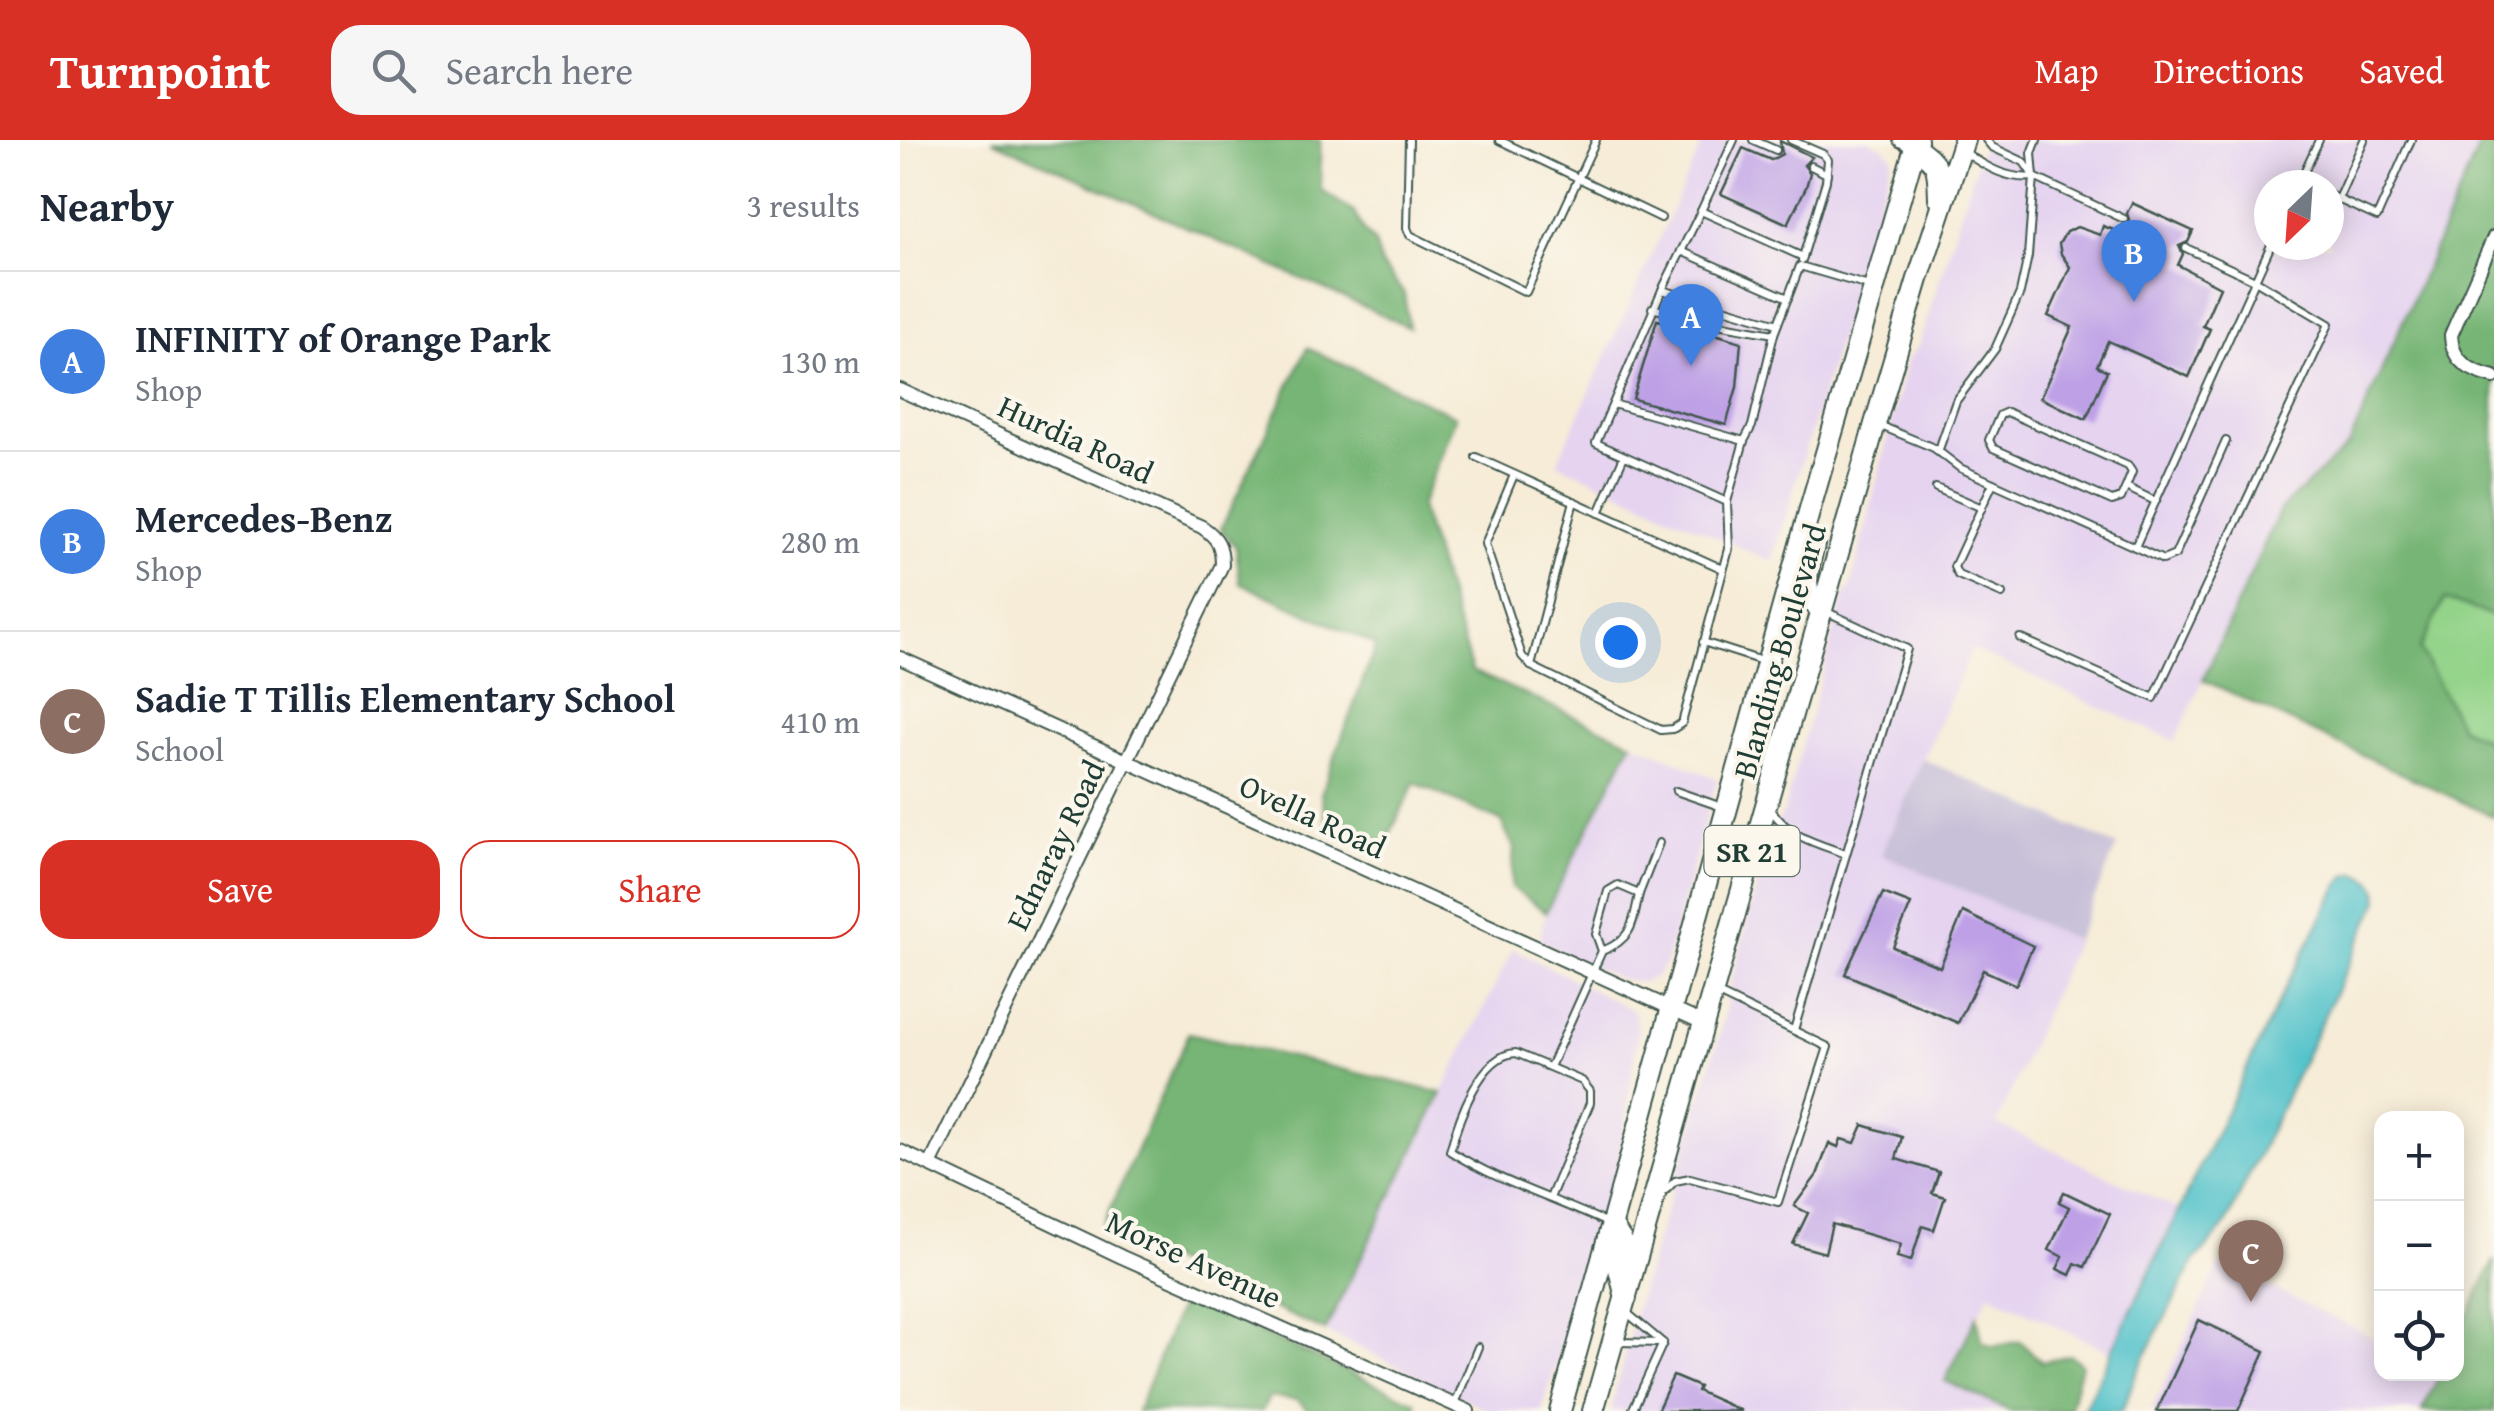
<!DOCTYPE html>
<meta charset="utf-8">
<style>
:root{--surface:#fff;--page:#f6f6f7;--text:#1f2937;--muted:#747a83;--line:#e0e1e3;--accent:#d93025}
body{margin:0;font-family:"Gentium Book Plus",serif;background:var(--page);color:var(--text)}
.controls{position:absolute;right:30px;bottom:30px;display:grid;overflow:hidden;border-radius:20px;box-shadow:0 5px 25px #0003}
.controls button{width:90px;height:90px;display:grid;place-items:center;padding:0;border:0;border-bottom:2px solid var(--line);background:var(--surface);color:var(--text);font:50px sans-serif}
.compass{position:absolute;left:1354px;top:30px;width:90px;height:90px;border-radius:50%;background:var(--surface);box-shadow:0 5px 25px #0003;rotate:205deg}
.you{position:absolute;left:720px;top:502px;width:35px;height:35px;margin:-25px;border:8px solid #fff;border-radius:50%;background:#1a73e8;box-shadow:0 0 0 15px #1a73e833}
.badge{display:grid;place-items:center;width:65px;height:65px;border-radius:50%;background:var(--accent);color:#fff;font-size:32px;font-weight:700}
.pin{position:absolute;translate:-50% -82px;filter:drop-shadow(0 2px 5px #0008)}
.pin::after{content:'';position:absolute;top:52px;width:35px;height:30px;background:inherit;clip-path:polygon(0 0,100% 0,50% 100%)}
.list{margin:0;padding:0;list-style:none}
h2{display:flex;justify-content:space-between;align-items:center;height:130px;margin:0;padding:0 40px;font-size:42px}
h2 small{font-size:32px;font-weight:400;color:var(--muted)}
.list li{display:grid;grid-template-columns:65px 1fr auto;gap:30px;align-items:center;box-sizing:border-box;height:180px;padding:0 40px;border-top:2px solid var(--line)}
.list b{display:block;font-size:38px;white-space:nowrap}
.list p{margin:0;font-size:32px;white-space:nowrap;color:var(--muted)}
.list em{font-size:32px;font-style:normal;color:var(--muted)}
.actions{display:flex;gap:20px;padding:30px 40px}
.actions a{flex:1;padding:22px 0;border:2px solid var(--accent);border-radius:30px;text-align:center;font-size:35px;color:var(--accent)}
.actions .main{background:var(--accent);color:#fff}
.icon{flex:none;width:55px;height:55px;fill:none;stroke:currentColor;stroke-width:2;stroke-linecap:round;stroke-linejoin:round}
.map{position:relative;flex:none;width:1594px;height:1271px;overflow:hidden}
header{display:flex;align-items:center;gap:60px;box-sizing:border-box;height:140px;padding:0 50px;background:var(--accent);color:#fff}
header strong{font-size:48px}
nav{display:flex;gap:55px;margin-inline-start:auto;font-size:35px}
.search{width:700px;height:90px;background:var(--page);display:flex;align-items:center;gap:25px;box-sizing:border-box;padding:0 35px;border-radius:30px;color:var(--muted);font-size:38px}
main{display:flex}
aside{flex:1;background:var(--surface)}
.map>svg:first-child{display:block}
.built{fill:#e5d3f0;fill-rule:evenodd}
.industrial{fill:#c7c0d8}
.green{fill:#93d389;stroke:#59885e;stroke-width:2.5}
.forest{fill:#76b575;stroke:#4a7954;stroke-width:2.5}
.water{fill:#55c3cb;stroke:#3a8080;stroke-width:2.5}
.building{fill:#bea0e6}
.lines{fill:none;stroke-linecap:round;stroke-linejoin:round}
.lane-casing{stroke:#3f574c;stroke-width:10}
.street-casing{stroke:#3f574c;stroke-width:16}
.primary-casing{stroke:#3f574c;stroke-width:24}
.lane{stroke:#fff;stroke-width:6}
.street{stroke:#fff;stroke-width:12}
.primary{stroke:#fff;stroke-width:20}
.labels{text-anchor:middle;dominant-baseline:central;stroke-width:8;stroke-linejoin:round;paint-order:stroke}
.shield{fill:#fbf7ec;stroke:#61756b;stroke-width:2.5}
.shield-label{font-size:30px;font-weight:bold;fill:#1f3d34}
.street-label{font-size:32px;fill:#1f3d34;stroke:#fbf7ec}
</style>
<header>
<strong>Turnpoint</strong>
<div class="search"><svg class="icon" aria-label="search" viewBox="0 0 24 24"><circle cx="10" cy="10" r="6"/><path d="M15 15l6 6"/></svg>Search here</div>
<nav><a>Map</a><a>Directions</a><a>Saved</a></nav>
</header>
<main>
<aside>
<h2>Nearby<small>3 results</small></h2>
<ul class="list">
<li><span class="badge" style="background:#3f7fe0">A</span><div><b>INFINITY of Orange Park</b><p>Shop</p></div><em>130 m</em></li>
<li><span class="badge" style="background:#3f7fe0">B</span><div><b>Mercedes-Benz</b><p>Shop</p></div><em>280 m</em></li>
<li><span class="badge" style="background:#8d6e63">C</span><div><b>Sadie T Tillis Elementary School</b><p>School</p></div><em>410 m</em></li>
</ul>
<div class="actions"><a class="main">Save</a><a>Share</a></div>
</aside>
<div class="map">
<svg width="1594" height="1271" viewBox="0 0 1594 1271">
<rect width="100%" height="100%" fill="#fbf7ec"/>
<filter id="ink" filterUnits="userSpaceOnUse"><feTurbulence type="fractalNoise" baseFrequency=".01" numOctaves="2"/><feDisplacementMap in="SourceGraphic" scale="20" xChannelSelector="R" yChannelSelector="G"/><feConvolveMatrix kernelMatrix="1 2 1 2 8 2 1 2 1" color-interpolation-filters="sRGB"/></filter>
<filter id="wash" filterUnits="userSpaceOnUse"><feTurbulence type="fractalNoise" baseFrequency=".0048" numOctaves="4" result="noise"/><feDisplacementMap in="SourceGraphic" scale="40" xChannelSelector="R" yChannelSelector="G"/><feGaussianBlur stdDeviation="2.25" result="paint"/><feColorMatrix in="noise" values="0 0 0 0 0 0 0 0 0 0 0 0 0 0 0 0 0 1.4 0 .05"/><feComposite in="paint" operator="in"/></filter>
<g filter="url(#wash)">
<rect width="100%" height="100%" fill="#f6ecd7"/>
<g class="built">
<path d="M804,0H969L983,7L993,17L872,422L657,323Z"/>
<path d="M1084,0H1582L1449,305L1380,370L1275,601L1072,509L981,713L1176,800L1097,984L1281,1071L1211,1212L1089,1154L1045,1240L1110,1271H711L737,1164L820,894L833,835L870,696L884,671L944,456L951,446L1007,220L1019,205ZM1369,45H1429V105H1369Z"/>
<path d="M732,602L817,639L766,823L756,836L742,842L718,838L639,801L646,772Z"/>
<path d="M613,809L734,871L738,892L721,1012L642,1271H590L425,1191Z"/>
<path d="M1320,1123L1481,1201L1482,1234H1540L1522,1271H1251Z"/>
</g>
<path class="industrial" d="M1023,619L1217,706L1176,800L981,714Z"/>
<path class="green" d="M1544,459L1594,476V603L1561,588L1520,509Z"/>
<g class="forest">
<path d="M92,0H420L421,50L455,73L465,93L475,103L481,124L504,153L509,187Z"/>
<path d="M1582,0H1594V476L1544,459L1520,509L1561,588L1594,603V677L1303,540L1380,370L1449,305Z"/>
<path d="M407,208L556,276L520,367L572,531L732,602L646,772L611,747L614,708L601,681L515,643L482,710L429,691L421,654L476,505L340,443L336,407L321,389Z"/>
<path d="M289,893L542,953L425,1191L201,1090Z"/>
<path d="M1594,1120V1271H1522L1540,1234H1556L1557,1199Z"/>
<path d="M283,1158L516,1262L515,1271H409L397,1260L369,1257L362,1271H237Z"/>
<path d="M1077,1176L1082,1202L1093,1207L1120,1201L1142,1222L1170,1215L1181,1224L1169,1271H1110L1045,1241Z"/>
</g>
<path class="water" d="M1456,733C1470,738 1479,744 1479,760L1325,1086L1294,1122L1237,1232L1222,1271H1183L1389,840L1439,745L1446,736Z"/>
<g id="blocks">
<g class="building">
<path d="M880,1L912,17L904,25L910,33L906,47L888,84L821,54L843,8L871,20L882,14Z"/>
<path d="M1232,63L1293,91L1288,102L1279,106L1283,114L1278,125L1320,147L1303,186L1310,189L1289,237L1208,201L1197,226L1207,231L1186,279L1140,258L1172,187L1148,176L1170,127L1161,114L1159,104L1166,92L1177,87L1200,95L1203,86L1219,92L1222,85L1230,83L1227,73Z"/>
<path d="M784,167L819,175L811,182L815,194L841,202L837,247L826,285L733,259L757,180L780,185L789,177Z"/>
<path d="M983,753L1011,764L993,807L1040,827L1063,772L1133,806L1116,845L1083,830L1058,883L945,834Z"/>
<path d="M963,985L1002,997L996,1019L1039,1032L1032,1053L1045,1057L1034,1090L1022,1086L1011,1121L997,1117L1001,1104L932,1084L925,1113L893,1104L908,1073L894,1066L917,1035L929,1003L938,1007L941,999L955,1003Z"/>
<path d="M1164,1052L1210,1074L1185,1127L1175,1123L1170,1135L1157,1129L1163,1117L1149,1110L1169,1067L1159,1062Z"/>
<path d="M1299,1180L1365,1211L1338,1271H1257Z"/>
<path d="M773,1236L799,1247L797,1251L842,1271H757Z"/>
</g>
</g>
</g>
<g filter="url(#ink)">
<use href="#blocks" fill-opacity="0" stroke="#3f574c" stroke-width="2.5"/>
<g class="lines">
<defs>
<g id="lane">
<path d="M509,0L507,88L510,95L626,152L696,0"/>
<path d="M599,0L761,78"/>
<path d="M834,0L801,71L903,117"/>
<path d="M853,0L876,10"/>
<path d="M891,0L923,14L928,20L926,41L902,120"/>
<path d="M1066,13C1086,27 1108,40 1134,37L1124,22L1092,7L1086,0"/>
<path d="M911,26L927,34"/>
<path d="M1134,37L1224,79"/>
<path d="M1398,45L1419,0"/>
<path d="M1429,55L1477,77L1511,0"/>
<path d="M1438,59L1464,0"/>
<path d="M781,111L888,158"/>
<path d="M762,150L801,71"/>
<path d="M752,168L782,176"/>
<path d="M817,184L874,194"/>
<path d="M878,184L762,150L696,303L827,362L844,301L852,286L874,194L900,126L972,147"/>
<path d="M713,264L844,301"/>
<path d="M981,286L1034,308L1060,328L1235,407L1371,105"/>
<path d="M1038,312L1056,261L1095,209L1120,153L1128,116L1134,37L1132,13L1137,0"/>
<path d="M576,317L823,429"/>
<path d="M614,335L585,404L622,516L631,526L761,590L773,589L782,583L829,409L827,362"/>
<path d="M1093,343L1054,427L1058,435L1102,454"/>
<path d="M1226,347L1232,332L1228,326L1107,272L1100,275L1089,300L1093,308L1212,361L1221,358L1226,347L1255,361"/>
<path d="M1036,348L1082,368"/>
<path d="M699,373L724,316"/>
<path d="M1235,407L1263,420L1275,415L1326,301"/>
<path d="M1120,498L1254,558L1429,184L1355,140L1286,108"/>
<path d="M803,502L862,521"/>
<path d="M631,526L674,361"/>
<path d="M776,651L822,667"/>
<path d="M872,671C891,698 916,703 946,714"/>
<path d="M739,754L759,703"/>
<path d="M894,890L1007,509L925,471"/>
<path d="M650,927L702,811C733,799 733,783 739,754L718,745L708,751L696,794L702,811"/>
<path d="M764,1052L775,1041L790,1038L878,1062L928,907L818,854"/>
<path d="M650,1058L690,963V951L682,941L616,913C580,914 558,981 550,1011C598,1042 656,1059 707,1083"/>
<path d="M726,1172L763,1203"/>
<path d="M719,1202L762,1203"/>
<path d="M555,1264L578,1207"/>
<path d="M732,1271L763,1203"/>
</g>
<g id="street">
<path d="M1000,0L1014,7"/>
<path d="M1594,97L1551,195C1552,222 1570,231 1594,237"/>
<path d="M0,250L302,387C318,398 322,406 322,425L30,1025"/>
<path d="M0,518L803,883"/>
<path d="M0,1011L222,1117L568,1271"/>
</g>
<g id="primary">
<path d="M1014,7C1040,22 1038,30 1039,58"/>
<path d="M914,405C908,427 899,455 922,470"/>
<path d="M712,1086L723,1103L719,1129L726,1158"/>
<path d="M660,1271L911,365L1017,0"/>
<path d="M693,1271L975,284L1018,139L1064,0"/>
</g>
</defs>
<use href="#lane" class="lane-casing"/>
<use href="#street" class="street-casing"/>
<use href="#primary" class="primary-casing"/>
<use href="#lane" class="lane"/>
<use href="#street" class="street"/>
<use href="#primary" class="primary"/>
</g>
</g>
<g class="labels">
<rect class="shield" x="804.5" y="686" width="95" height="50" rx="8"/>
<g class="shield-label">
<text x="852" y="711">SR 21</text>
</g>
<g class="street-label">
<text transform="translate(176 299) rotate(25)">Hurdia Road</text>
<text transform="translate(879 511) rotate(-74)">Blanding Boulevard</text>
<text transform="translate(413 676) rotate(25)">Ovella Road</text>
<text transform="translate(155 705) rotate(-64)">Ednaray Road</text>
<text transform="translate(294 1119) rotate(25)">Morse Avenue</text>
</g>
</g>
</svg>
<div class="controls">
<button>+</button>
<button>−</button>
<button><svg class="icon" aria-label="locate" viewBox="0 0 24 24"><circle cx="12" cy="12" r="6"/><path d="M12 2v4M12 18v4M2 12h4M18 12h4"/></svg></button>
</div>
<svg class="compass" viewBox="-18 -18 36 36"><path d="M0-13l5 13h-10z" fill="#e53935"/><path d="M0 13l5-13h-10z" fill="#747a83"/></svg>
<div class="you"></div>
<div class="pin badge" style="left:791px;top:226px;background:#3f7fe0">A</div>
<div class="pin badge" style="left:1234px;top:162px;background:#3f7fe0">B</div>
<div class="pin badge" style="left:1351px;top:1162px;background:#8d6e63">C</div>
</div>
</main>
